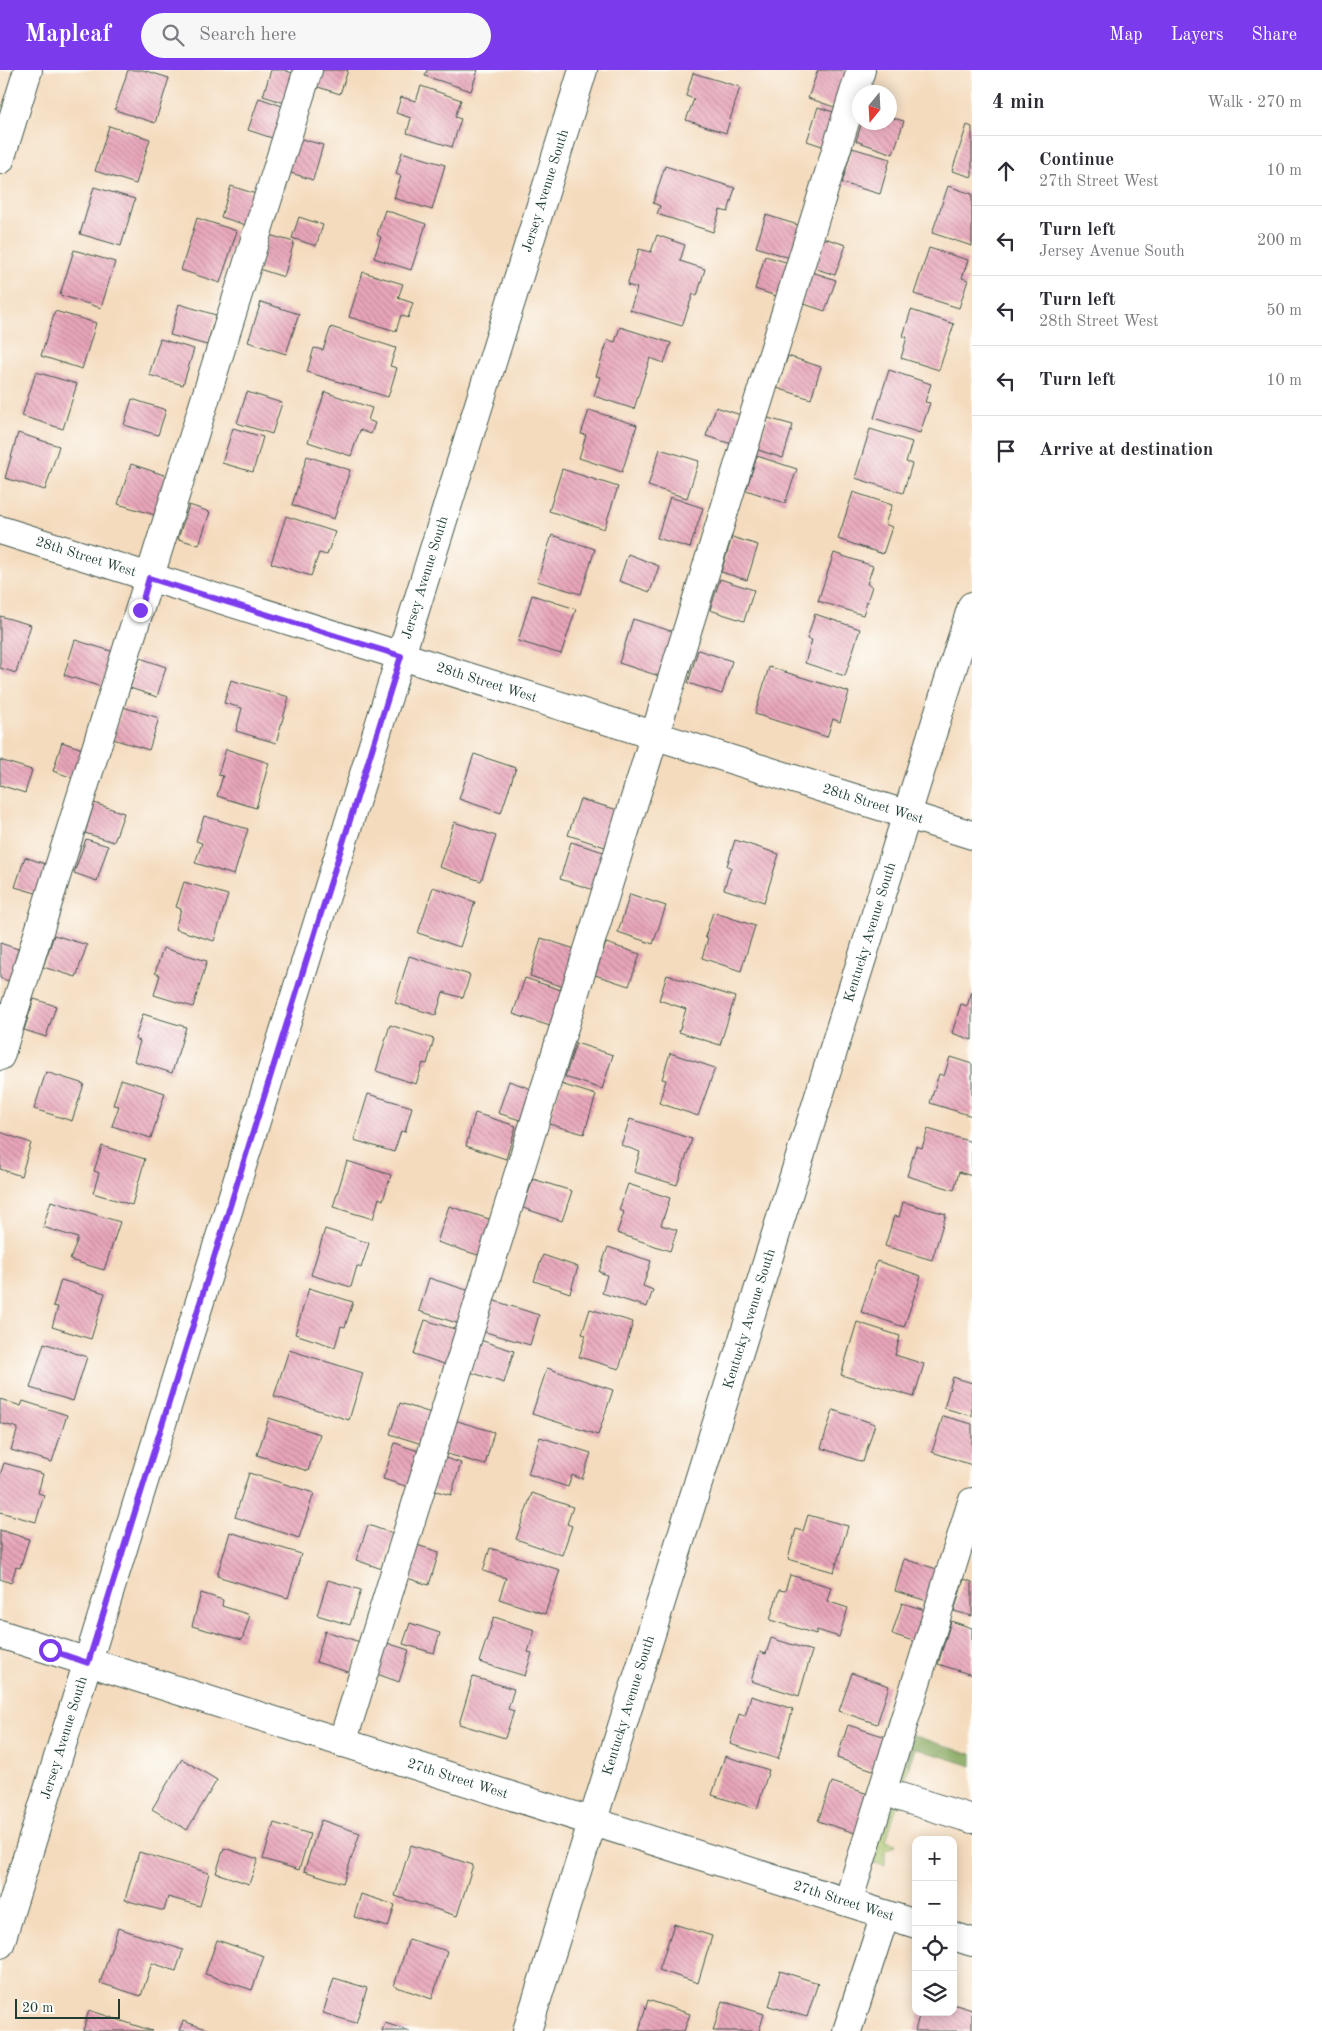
<!DOCTYPE html>
<meta charset="utf-8">
<style>
:root{--surface:#fff;--page:#f7f7f7;--text:#2b2b33;--muted:#7c7c81;--line:#e1e1e2;--accent:#7c3aed}
body{margin:0;font-family:"Old Standard TT",serif;background:var(--page);color:var(--text)}
.controls{position:absolute;right:15px;bottom:15px;display:grid;overflow:hidden;border-radius:10px;box-shadow:0 2px 12px #0003}
.controls button{width:45px;height:45px;display:grid;place-items:center;padding:0;border:0;border-bottom:1px solid var(--line);background:var(--surface);color:var(--text);font:25px sans-serif}
.compass{position:absolute;left:852px;top:15px;width:45px;height:45px;border-radius:50%;background:var(--surface);box-shadow:0 2px 12px #0003;rotate:198deg}
.scale{position:absolute;left:15px;bottom:12px;width:105px;box-sizing:border-box;padding-left:5px;border:2px solid #1f3d34;border-top:0;font-size:14px;line-height:18px;white-space:nowrap;color:#1f3d34;-webkit-text-stroke:4px #fdfcf7;paint-order:stroke}
.stop{position:absolute;width:15px;height:15px;margin:-11px;border:4px solid #7c3aed;border-radius:50%;background:#fff}
.stop.end{background:#7c3aed;border-color:#fff;box-shadow:0 1px 5px #0008}
.list{margin:0;padding:0;list-style:none}
h2{display:flex;justify-content:space-between;align-items:center;height:65px;margin:0;padding:0 20px;font-size:21px}
h2 small{font-size:16px;font-weight:400;color:var(--muted)}
.list li{display:grid;grid-template-columns:32px 1fr auto;gap:15px;align-items:center;box-sizing:border-box;height:70px;padding:0 20px;border-top:1px solid var(--line)}
.list b{display:block;font-size:19px;white-space:nowrap}
.list p{margin:0;font-size:16px;white-space:nowrap;color:var(--muted)}
.list em{font-size:16px;font-style:normal;color:var(--muted)}
.icon{flex:none;width:28px;height:28px;fill:none;stroke:currentColor;stroke-width:2;stroke-linecap:round;stroke-linejoin:round}
.map{position:relative;flex:none;width:972px;height:1961px;overflow:hidden}
header{display:flex;align-items:center;gap:30px;box-sizing:border-box;height:70px;padding:0 25px;background:var(--accent);color:#fff}
header strong{font-size:24px}
nav{display:flex;gap:28px;margin-inline-start:auto;font-size:18px}
.search{width:350px;height:45px;background:var(--page);display:flex;align-items:center;gap:12px;box-sizing:border-box;padding:0 18px;border-radius:28px;color:var(--muted);font-size:19px}
main{display:flex}
aside{flex:1;background:var(--surface)}
.map>svg:first-child{display:block}
.grass{fill:url(#grass-tufts);stroke:#627e4d}
.forest{fill:url(#forest-crowns);stroke:#527248}
.building{fill:url(#building-back-hatch)}
.lines{fill:none;stroke-linecap:round;stroke-linejoin:round}
.minor-casing{stroke:#3f5549;stroke-width:30}
.minor{stroke:#fff;stroke-width:28}
.route{stroke:#7c3aed;stroke-width:6}
.labels{text-anchor:middle;dominant-baseline:central;stroke-width:4;stroke-linejoin:round;paint-order:stroke}
.street-label{font-size:14px;fill:#1f3d34;stroke:#fdfcf7}
</style>
<header>
<strong>Mapleaf</strong>
<div class="search"><svg class="icon" aria-label="search" viewBox="0 0 24 24"><circle cx="10" cy="10" r="6"/><path d="M15 15l6 6"/></svg>Search here</div>
<nav><a>Map</a><a>Layers</a><a>Share</a></nav>
</header>
<main>
<div class="map">
<svg width="972" height="1961" viewBox="0 0 972 1961">
<defs>
<pattern id="grass-tufts" width="24" height="20" patternUnits="userSpaceOnUse" patternTransform="scale(1.25)"><rect width="24" height="20" fill="#a5c066"/><path d="M3 7l-1-3M5 7V3M7 7l1-3M15 17l-1-3M17 17v-4M19 17l1-3" fill="none" stroke="#869d55"/></pattern>
<pattern id="forest-crowns" width="20" height="18" patternUnits="userSpaceOnUse" patternTransform="scale(1.25)"><rect width="20" height="18" fill="#84a65b"/><path d="M2 6a3 3 0 1 1 6 0M12 15a3 3 0 1 1 6 0" fill="none" stroke="#6b884c"/></pattern>
<pattern id="building-back-hatch" width="6" height="6" patternUnits="userSpaceOnUse" patternTransform="scale(1.25)"><rect width="6" height="6" fill="#e9a5ba"/><path d="M-1 5l2 2M0 0l6 6M5-1l2 2" fill="none" stroke="#bc8898"/></pattern>
</defs>
<rect width="100%" height="100%" fill="#fdfcf7"/>
<filter id="ink" filterUnits="userSpaceOnUse"><feTurbulence type="fractalNoise" baseFrequency=".02" numOctaves="2"/><feDisplacementMap in="SourceGraphic" scale="10" xChannelSelector="R" yChannelSelector="G"/><feConvolveMatrix kernelMatrix="1 2 1 2 8 2 1 2 1" color-interpolation-filters="sRGB"/></filter>
<filter id="wash" filterUnits="userSpaceOnUse"><feTurbulence type="fractalNoise" baseFrequency=".0096" numOctaves="4" result="noise"/><feDisplacementMap in="SourceGraphic" scale="20" xChannelSelector="R" yChannelSelector="G"/><feGaussianBlur stdDeviation="1.12" result="paint"/><feColorMatrix in="noise" values="0 0 0 0 0 0 0 0 0 0 0 0 0 0 0 0 0 1.4 0 .05"/><feComposite in="paint" operator="in"/></filter>
<g filter="url(#wash)">
<rect width="100%" height="100%" fill="#f4dbbe"/>
<path class="grass" d="M908,1685L907,1691L909,1696L886,1771L896,1774L885,1782V1796L867,1791Z"/>
<path class="forest" d="M908,1664L972,1684V1696L915,1678L909,1696L907,1691Z"/>
<g id="blocks">
<g class="building">
<path d="M128,0H143L169,8L155,53L115,40Z"/>
<path d="M271,0H284L295,4L285,33L263,26Z"/>
<path d="M320,0H348L340,24L315,16Z"/>
<path d="M427,0H478L471,21L425,6Z"/>
<path d="M818,0H840L852,4L840,39L808,28Z"/>
<path d="M693,3L740,17L726,63L686,50L694,29L686,26Z"/>
<path d="M421,16L461,30L455,47L461,49L452,77L407,63L411,48L396,43L401,27L416,31Z"/>
<path d="M259,28L285,37L275,69L248,60Z"/>
<path d="M818,37L839,44L828,78L807,71Z"/>
<path d="M889,47L904,51L893,84L856,71L862,52H889Z"/>
<path d="M967,55L972,57V107L952,101Z"/>
<path d="M109,56L150,69L136,114L95,101Z"/>
<path d="M298,68L323,75L313,110L288,102Z"/>
<path d="M852,78L890,89L880,124L842,113Z"/>
<path d="M402,82L445,95L432,140L394,128L401,106L396,104Z"/>
<path d="M665,96L735,118L728,142L720,140L713,162L657,144L660,136L653,133Z"/>
<path d="M231,116L259,125L249,156L221,147Z"/>
<path d="M948,116L972,124V176L932,163Z"/>
<path d="M94,117L135,129L121,176L80,164Z"/>
<path d="M385,140L426,154L411,200L374,188L381,167L377,165Z"/>
<path d="M766,145L801,156L790,188L756,177Z"/>
<path d="M299,147L323,155L316,176L292,168Z"/>
<path d="M197,148L237,161L220,213L181,200Z"/>
<path d="M269,165L294,172L284,207L259,199Z"/>
<path d="M657,165L685,175L680,191L705,199L697,226L693,224L682,256L630,240L637,218L627,215L639,179L651,182Z"/>
<path d="M824,168L846,175L835,205L814,198Z"/>
<path d="M929,178L968,190L962,208L968,210L959,238L914,224Z"/>
<path d="M74,180L115,192L101,238L60,225Z"/>
<path d="M765,186L789,193L779,227L755,219Z"/>
<path d="M363,202L403,214L398,228L413,233L408,248L401,245L396,261L349,247Z"/>
<path d="M812,202L836,210L825,241L801,233Z"/>
<path d="M261,232L299,244L286,284L248,272Z"/>
<path d="M179,234L216,245L207,275L170,265Z"/>
<path d="M911,240L954,254L939,300L901,288L907,267L903,266Z"/>
<path d="M55,241L96,253L82,299L41,286Z"/>
<path d="M331,257L396,278L390,296L397,298L388,327L307,302L314,278L323,280Z"/>
<path d="M620,257L671,273L664,293L650,288L634,339L594,326L600,307L596,306L608,270L615,272Z"/>
<path d="M160,269L194,279L183,315L149,305Z"/>
<path d="M788,286L821,297L811,329L777,318Z"/>
<path d="M889,300L931,314L925,332L930,333L920,363L874,348Z"/>
<path d="M36,302L77,314L63,359L22,346Z"/>
<path d="M247,322L282,333L272,364L237,353Z"/>
<path d="M325,322L372,338L368,350L375,353L371,364L360,360L351,386L308,372Z"/>
<path d="M132,329L166,340L158,365L124,355Z"/>
<path d="M716,337L744,346L735,375L706,366Z"/>
<path d="M589,340L637,355L622,402L579,388L586,365L581,364Z"/>
<path d="M768,348L793,355L783,388L758,380Z"/>
<path d="M233,358L263,367L253,402L222,393Z"/>
<path d="M870,359L912,372L906,392L912,394L903,423L855,408Z"/>
<path d="M18,363L59,376L45,420L5,408Z"/>
<path d="M660,379L699,391L687,428L648,416Z"/>
<path d="M307,386L350,400L334,449L292,435Z"/>
<path d="M757,386L797,399L785,433L746,420Z"/>
<path d="M131,394L167,406L155,445L118,434Z"/>
<path d="M562,399L618,417L604,459L549,441Z"/>
<path d="M853,422L892,435L885,454L892,457L883,484L838,469Z"/>
<path d="M670,427L703,438L690,478L657,468Z"/>
<path d="M189,435L210,442L199,475L178,469Z"/>
<path d="M286,446L335,462L327,485L319,483L311,506L271,493Z"/>
<path d="M552,465L595,479L581,524L537,511Z"/>
<path d="M732,467L758,475L747,510L721,502Z"/>
<path d="M834,483L873,496L867,514L872,516L863,545L818,531Z"/>
<path d="M628,484L659,496L650,522L619,511Z"/>
<path d="M720,509L754,520L744,551L710,540Z"/>
<path d="M532,525L576,539L561,584L518,571Z"/>
<path d="M815,544L860,559L845,606L805,593L812,570L807,569Z"/>
<path d="M0,546L31,555L16,603L0,598Z"/>
<path d="M633,549L674,562L659,606L619,593Z"/>
<path d="M75,570L114,582L102,617L64,605Z"/>
<path d="M698,580L732,591L722,624L688,613Z"/>
<path d="M140,588L166,597L157,627L130,618Z"/>
<path d="M769,597L849,622L840,652L833,649L827,667L755,644Z"/>
<path d="M231,610L289,627L276,673L236,661L242,638L224,633Z"/>
<path d="M123,637L159,648L149,680L113,669Z"/>
<path d="M62,672L85,680L76,709L53,701Z"/>
<path d="M226,679L269,693L256,738L217,726L223,706L218,705Z"/>
<path d="M474,684L516,698L501,743L459,729Z"/>
<path d="M0,690L32,700L25,723L0,715Z"/>
<path d="M580,729L618,740L605,777L568,765Z"/>
<path d="M94,733L124,743L114,772L85,763Z"/>
<path d="M204,746L248,759L234,805L195,793L202,773L196,771Z"/>
<path d="M454,752L496,766L481,811L439,797Z"/>
<path d="M86,769L108,776L97,811L74,803Z"/>
<path d="M735,770L779,784L764,832L724,819L731,797L727,796Z"/>
<path d="M571,772L610,784L597,821L560,809Z"/>
<path d="M25,787L48,795L39,824L15,817Z"/>
<path d="M184,812L228,825L214,871L175,859L181,839L176,837Z"/>
<path d="M433,817L475,832L460,877L418,863Z"/>
<path d="M630,824L666,836L653,874L618,862Z"/>
<path d="M713,842L755,856L741,901L702,888L708,868L705,867Z"/>
<path d="M54,865L87,875L76,907L43,897Z"/>
<path d="M541,868L578,880L567,918L530,906Z"/>
<path d="M0,873L21,880L11,912L0,908Z"/>
<path d="M606,873L640,884L629,916L595,905Z"/>
<path d="M163,878L207,891L193,937L154,925L160,905L155,903Z"/>
<path d="M409,886L470,905L463,928L443,922L436,945L395,933Z"/>
<path d="M667,905L735,927L720,975L679,962L686,939L659,930Z"/>
<path d="M525,908L564,921L553,957L513,944Z"/>
<path d="M972,921V970L952,963L961,934L967,936Z"/>
<path d="M34,929L56,936L46,967L24,960Z"/>
<path d="M143,944L186,957L172,1003L134,991L140,971L135,969Z"/>
<path d="M390,955L434,969L427,994L423,993L416,1014L376,1001Z"/>
<path d="M576,973L613,985L602,1019L565,1007Z"/>
<path d="M670,983L715,998L698,1046L659,1033L666,1010L662,1009Z"/>
<path d="M950,987L972,994V1046L930,1033L939,1004L944,1006Z"/>
<path d="M46,1002L84,1014L72,1051L34,1039Z"/>
<path d="M121,1009L165,1023L151,1068L112,1056L119,1036L113,1035Z"/>
<path d="M509,1011L534,1020L523,1051L498,1043Z"/>
<path d="M561,1014L596,1025L584,1064L549,1054Z"/>
<path d="M368,1024L412,1037L405,1062L401,1061L394,1082L354,1070Z"/>
<path d="M475,1043L516,1056L506,1089L466,1076Z"/>
<path d="M630,1049L692,1069L677,1115L634,1102L640,1082L621,1075Z"/>
<path d="M928,1059L972,1072V1106L959,1102L954,1120L907,1106L916,1076L922,1078Z"/>
<path d="M0,1062L31,1073L21,1106L0,1099Z"/>
<path d="M102,1076L145,1089L132,1135L93,1123L99,1103L94,1101Z"/>
<path d="M347,1091L391,1105L383,1130L379,1128L373,1149L333,1137Z"/>
<path d="M533,1109L572,1121L562,1151L523,1138Z"/>
<path d="M628,1114L670,1128L661,1155L677,1160L670,1181L617,1163L624,1142L619,1140Z"/>
<path d="M51,1131L120,1152L104,1200L70,1190L78,1168L43,1157Z"/>
<path d="M903,1132L946,1144L932,1190L885,1176L894,1146L899,1147Z"/>
<path d="M449,1136L492,1150L481,1186L437,1172Z"/>
<path d="M325,1159L369,1173L361,1198L357,1196L351,1217L311,1205Z"/>
<path d="M608,1177L651,1191L643,1216L653,1220L647,1237L602,1223L607,1205L599,1202Z"/>
<path d="M543,1185L578,1197L570,1223L534,1211Z"/>
<path d="M877,1191L921,1206L904,1257L861,1242Z"/>
<path d="M429,1208L470,1221L460,1254L419,1241Z"/>
<path d="M61,1210L105,1223L91,1269L52,1257L58,1237L53,1236Z"/>
<path d="M309,1218L353,1232L345,1257L341,1256L335,1277L295,1264Z"/>
<path d="M492,1230L539,1245L530,1275L482,1261Z"/>
<path d="M590,1239L633,1252L619,1299L579,1287L586,1265L582,1264Z"/>
<path d="M425,1250L458,1260L447,1295L414,1284Z"/>
<path d="M857,1252L900,1266L895,1285L924,1294L914,1327L841,1305Z"/>
<path d="M480,1270L514,1281L504,1313L470,1302Z"/>
<path d="M44,1273L87,1287L73,1331L30,1318Z"/>
<path d="M289,1280L363,1303L349,1350L274,1326Z"/>
<path d="M547,1298L613,1320L598,1365L532,1344Z"/>
<path d="M953,1307L972,1313V1346L944,1338Z"/>
<path d="M0,1329L21,1336L23,1331L67,1345L52,1392L11,1380L18,1358L0,1353Z"/>
<path d="M400,1333L434,1344L425,1375L390,1364Z"/>
<path d="M833,1340L875,1354L863,1392L821,1378Z"/>
<path d="M943,1346L972,1354V1395L932,1382Z"/>
<path d="M269,1348L320,1364L308,1401L257,1385Z"/>
<path d="M454,1350L494,1362L485,1395L444,1383Z"/>
<path d="M540,1367L591,1383L582,1409L572,1405L568,1417L528,1404Z"/>
<path d="M395,1373L421,1382L409,1417L383,1409Z"/>
<path d="M442,1387L461,1393L451,1425L432,1420Z"/>
<path d="M4,1393L43,1404L38,1423L44,1425L36,1452L0,1442V1405Z"/>
<path d="M249,1403L314,1423L299,1468L235,1447Z"/>
<path d="M532,1423L573,1437L567,1454L572,1456L562,1485L516,1469Z"/>
<path d="M808,1445L848,1456L834,1502L788,1489L796,1459L803,1461Z"/>
<path d="M368,1455L394,1464L382,1499L356,1490Z"/>
<path d="M0,1460L29,1469L20,1498L16,1497L11,1513L0,1509Z"/>
<path d="M230,1462L301,1484L288,1528L217,1506Z"/>
<path d="M417,1475L439,1482L429,1515L407,1508Z"/>
<path d="M490,1478L560,1500L545,1544L499,1529L506,1508L483,1501Z"/>
<path d="M904,1489L937,1499L927,1531L895,1521Z"/>
<path d="M790,1505L831,1517L827,1531L848,1538L839,1567L817,1560L816,1564L770,1550L779,1520L785,1521Z"/>
<path d="M964,1509L972,1512V1546L954,1541Z"/>
<path d="M328,1510L361,1520L350,1555L317,1545Z"/>
<path d="M201,1523L223,1530L222,1536L250,1545L242,1570L192,1556Z"/>
<path d="M902,1533L925,1540L916,1572L892,1564Z"/>
<path d="M494,1547L535,1560L528,1582L532,1583L525,1606L479,1592Z"/>
<path d="M951,1551L972,1558V1605L938,1594Z"/>
<path d="M410,1553L440,1563L434,1583L403,1574Z"/>
<path d="M325,1561L360,1572L351,1603L316,1592Z"/>
<path d="M771,1568L812,1581L799,1626L751,1611L760,1582L766,1584Z"/>
<path d="M387,1573L409,1580L399,1612L377,1604Z"/>
<path d="M852,1603L889,1616L877,1654L839,1641Z"/>
<path d="M473,1607L514,1619L508,1639L514,1641L505,1668L459,1654Z"/>
<path d="M751,1626L793,1639L778,1689L730,1674L739,1644L745,1646Z"/>
<path d="M848,1655L886,1667L876,1701L837,1688Z"/>
<path d="M725,1686L769,1700L757,1739L712,1725Z"/>
<path d="M182,1689L217,1710L187,1760L152,1739Z"/>
<path d="M832,1712L868,1724L855,1763L818,1751Z"/>
<path d="M321,1750L360,1763L343,1813L304,1801Z"/>
<path d="M274,1753L310,1764L299,1800L263,1789Z"/>
<path d="M411,1775L473,1795L457,1846L395,1826Z"/>
<path d="M224,1778L258,1789L249,1814L216,1803Z"/>
<path d="M139,1782L209,1803L200,1836L168,1827L164,1841L125,1830Z"/>
<path d="M361,1824L395,1835L388,1857L354,1847Z"/>
<path d="M674,1854L712,1866L698,1913L659,1900Z"/>
<path d="M118,1858L183,1880L176,1901L152,1893L141,1926L100,1913Z"/>
<path d="M409,1869L447,1881L432,1929L394,1916Z"/>
<path d="M217,1870L264,1886L252,1920L205,1904Z"/>
<path d="M780,1901L818,1913L807,1947L769,1936Z"/>
<path d="M334,1908L367,1918L356,1953L323,1943Z"/>
<path d="M648,1930L690,1944L684,1961H639Z"/>
<path d="M722,1931L764,1944L759,1961H713Z"/>
<path d="M953,1934L972,1940V1961H915L920,1942H953Z"/>
<path d="M89,1940L152,1961H83Z"/>
<path d="M183,1951L212,1961H179Z"/>
<path d="M385,1953L410,1961H382Z"/>
</g>
</g>
</g>
<g filter="url(#ink)">
<use href="#blocks" fill-opacity="0" stroke="#3f5549" stroke-width="1"/>
<g class="lines">
<defs>
<g id="minor">
<path d="M0,90L28,0"/>
<path id="s1" d="M0,460L972,765"/>
<path d="M0,986L308,0"/>
<path id="s2" d="M0,1564L916,1854"/>
<path d="M342,1673L861,0"/>
<path d="M900,1727L972,1749"/>
<path d="M848,1832L972,1432"/>
<path d="M953,1866L972,1872"/>
<path id="s3" d="M0,1874L583,0"/>
<path id="s4" d="M527,1961L972,536"/>
<path d="M847,1961L885,1845"/>
</g>
</defs>
<use href="#minor" class="minor-casing"/>
<use href="#minor" class="minor"/>
</g>
</g>
<g class="lines" filter="url(#ink)">
<path class="route" d="M50,1580L88,1593L401,586L149,508L140,540"/>
</g>
<g class="labels">
<g class="street-label">
<text stroke="none"><textPath href="#s3" startOffset="1836">Jersey Avenue South</textPath></text>
<text stroke="none"><textPath href="#s1" startOffset="90">28th Street West</textPath></text>
<text stroke="none"><textPath href="#s3" startOffset="1431">Jersey Avenue South</textPath></text>
<text stroke="none"><textPath href="#s1" startOffset="510">28th Street West</textPath></text>
<text stroke="none"><textPath href="#s1" startOffset="915">28th Street West</textPath></text>
<text stroke="none"><textPath href="#s4" startOffset="1151">Kentucky Avenue South</textPath></text>
<text stroke="none"><textPath href="#s4" startOffset="746">Kentucky Avenue South</textPath></text>
<text stroke="none"><textPath href="#s4" startOffset="341">Kentucky Avenue South</textPath></text>
<text stroke="none"><textPath href="#s3" startOffset="216">Jersey Avenue South</textPath></text>
<text stroke="none"><textPath href="#s2" startOffset="480">27th Street West</textPath></text>
<text stroke="none"><textPath href="#s2" startOffset="885">27th Street West</textPath></text>
</g>
</g>
</svg>
<div class="controls">
<button>+</button>
<button>−</button>
<button><svg class="icon" aria-label="locate" viewBox="0 0 24 24"><circle cx="12" cy="12" r="6"/><path d="M12 2v4M12 18v4M2 12h4M18 12h4"/></svg></button>
<button><svg class="icon" aria-label="layers" viewBox="0 0 24 24"><path d="M12 4l9 5-9 5-9-5zM3 14l9 5 9-5"/></svg></button>
</div>
<svg class="compass" viewBox="-18 -18 36 36"><path d="M0-13l5 13h-10z" fill="#e53935"/><path d="M0 13l5-13h-10z" fill="#7c7c81"/></svg>
<div class="scale">20 m</div>
<div class="stop" style="left:50px;top:1580px"></div>
<div class="stop end" style="left:140px;top:540px"></div>
</div>
<aside>
<h2>4 min<small>Walk · 270 m</small></h2>
<ul class="list">
<li><svg class="icon" aria-label="ahead" viewBox="0 0 24 24"><path d="M12 20V5M6 11l6-6 6 6"/></svg><div><b>Continue</b><p>27th Street West</p></div><em>10 m</em></li>
<li><svg class="icon" aria-label="left" viewBox="0 0 24 24"><path d="M17 20v-9H6M10 6l-5 5 5 5"/></svg><div><b>Turn left</b><p>Jersey Avenue South</p></div><em>200 m</em></li>
<li><svg class="icon" aria-label="left" viewBox="0 0 24 24"><path d="M17 20v-9H6M10 6l-5 5 5 5"/></svg><div><b>Turn left</b><p>28th Street West</p></div><em>50 m</em></li>
<li><svg class="icon" aria-label="left" viewBox="0 0 24 24"><path d="M17 20v-9H6M10 6l-5 5 5 5"/></svg><div><b>Turn left</b></div><em>10 m</em></li>
<li><svg class="icon" aria-label="arrive" viewBox="0 0 24 24"><path d="M6 21V4h12l-3 4 3 4H6"/></svg><div><b>Arrive at destination</b></div></li>
</ul>
</aside>
</main>
